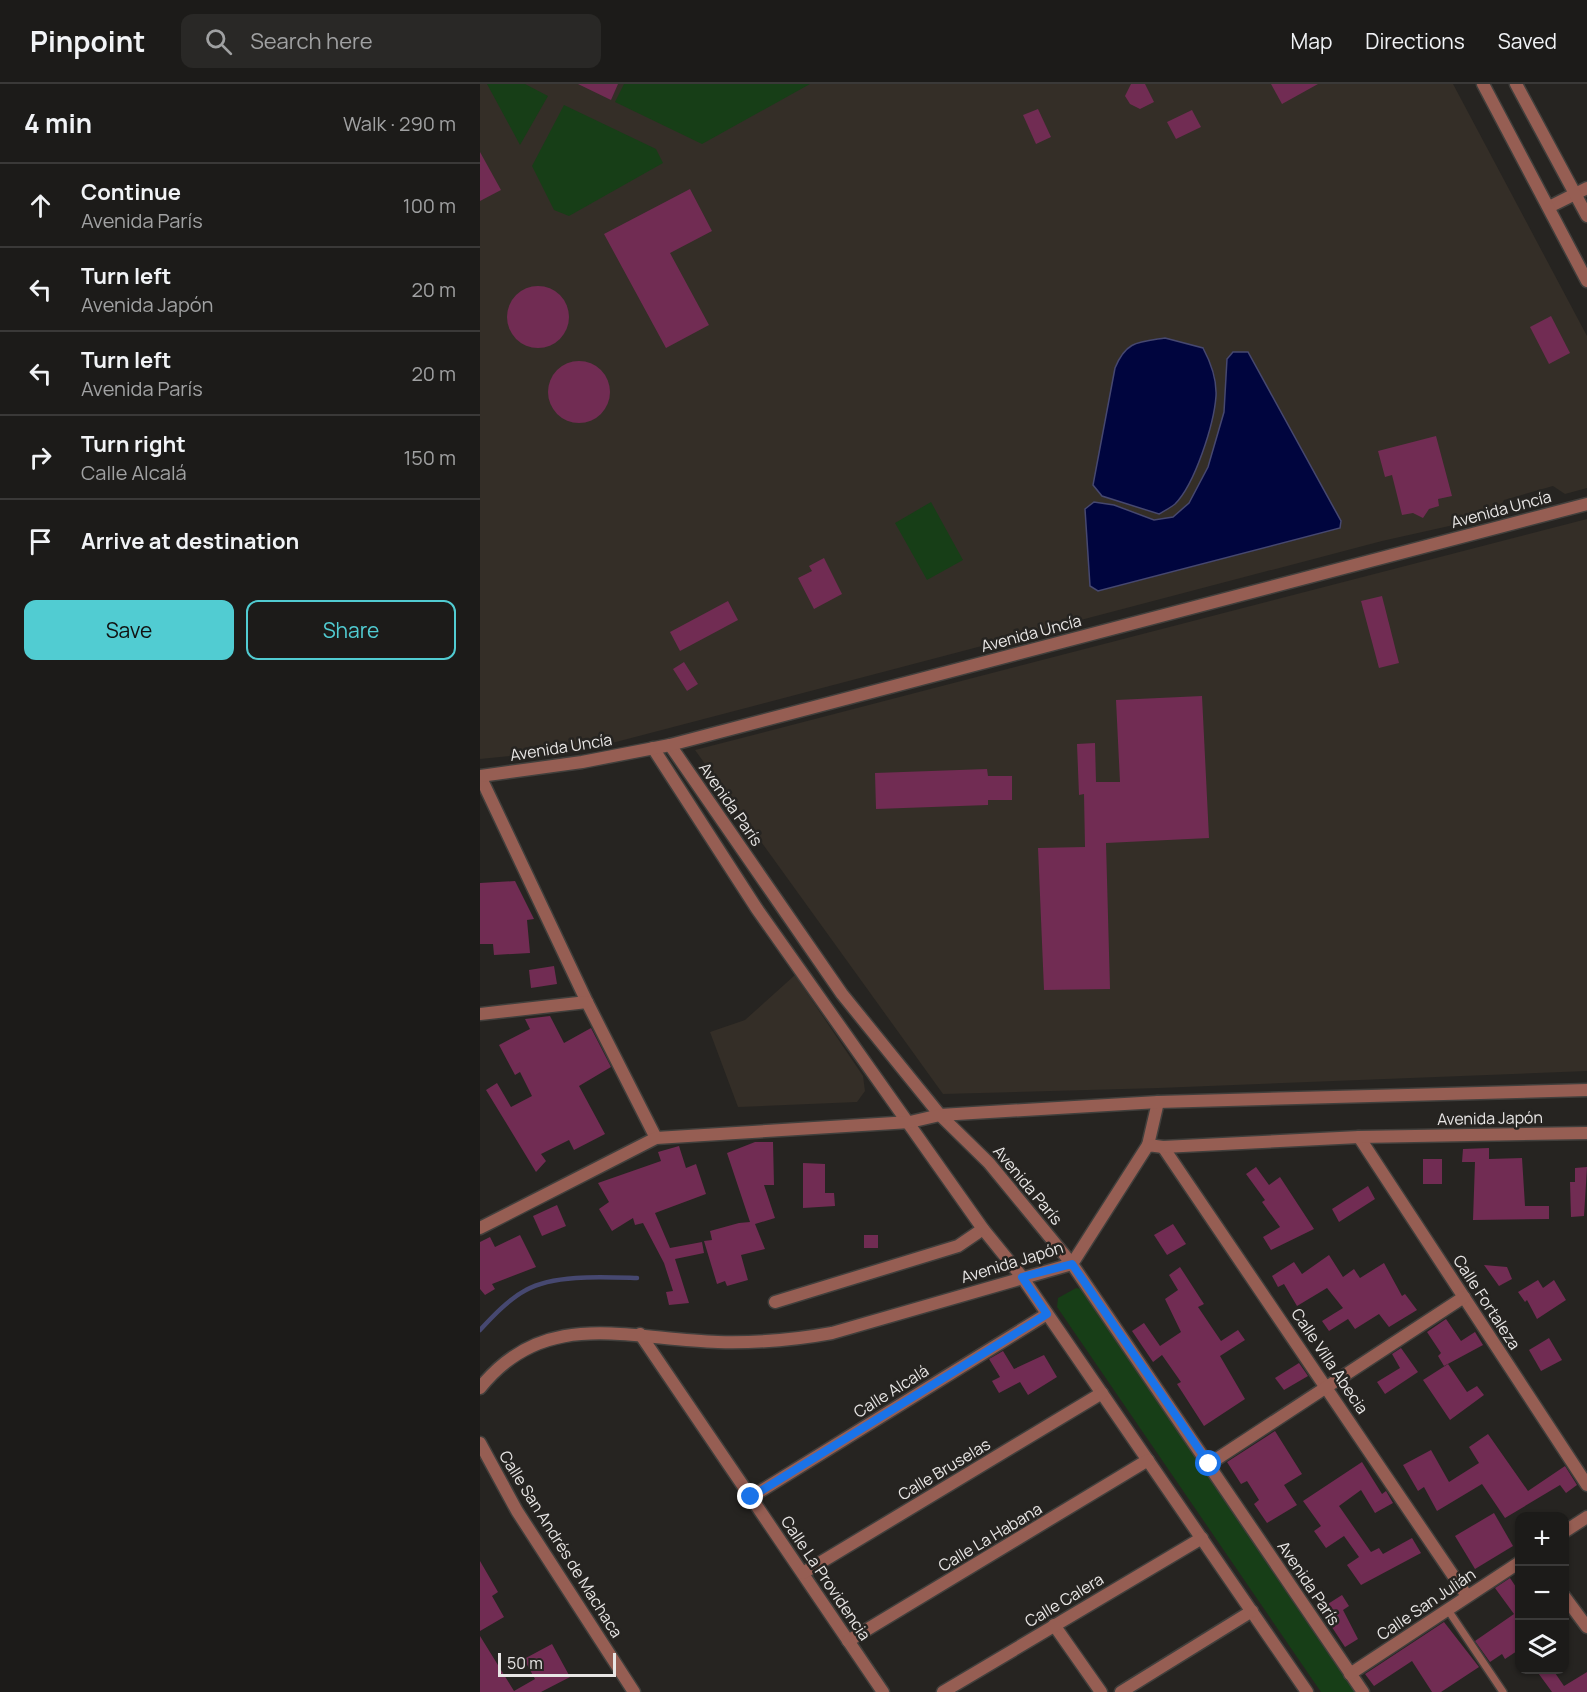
<!DOCTYPE html>
<meta charset="utf-8">
<style>
:root{--surface:#1c1b19;--page:#292826;--text:#f1f3f6;--muted:#a0a1a2;--line:#3a3938;--accent:#51ccd2}
body{margin:0;font-family:Manrope,sans-serif;background:var(--page);color:var(--text)}
.controls{position:absolute;right:18px;bottom:18px;display:grid;overflow:hidden;border-radius:12px;box-shadow:0 2px 4px #0004}
.controls button{width:54px;height:54px;display:grid;place-items:center;padding:0;border:0;border-bottom:2px solid var(--line);background:var(--surface);color:var(--text);font:30px sans-serif}
.scale{position:absolute;left:18px;bottom:15px;width:118px;box-sizing:border-box;padding-left:6px;border:3px solid #e8e6e5;border-top:0;font-size:16px;line-height:21px;white-space:nowrap;color:#e8e6e5;-webkit-text-stroke:4px #262421;paint-order:stroke}
.stop{position:absolute;width:18px;height:18px;margin:-14px;border:4px solid #1a73e8;border-radius:50%;background:#fff}
.stop.end{background:#1a73e8;border-color:#fff;box-shadow:0 2px 6px #0008}
.list{margin:0;padding:0;list-style:none}
h2{display:flex;justify-content:space-between;align-items:center;height:78px;margin:0;padding:0 24px;font-size:26px}
h2 small{font-size:20px;font-weight:400;color:var(--muted)}
.list li{display:grid;grid-template-columns:39px 1fr auto;gap:18px;align-items:center;box-sizing:border-box;height:84px;padding:0 24px;border-top:2px solid var(--line)}
.list b{display:block;font-size:22px;white-space:nowrap}
.list p{margin:0;font-size:20px;white-space:nowrap;color:var(--muted)}
.list em{font-size:20px;font-style:normal;color:var(--muted)}
.actions{display:flex;gap:12px;padding:18px 24px}
.actions a{flex:1;padding:14px 0;border:2px solid var(--accent);border-radius:12px;text-align:center;font-size:21px;color:var(--accent)}
.actions .main{background:var(--accent);color:#111}
.icon{flex:none;width:33px;height:33px;fill:none;stroke:currentColor;stroke-width:2;stroke-linecap:round;stroke-linejoin:round}
.map{position:relative;flex:none;width:1107px;height:1608px;overflow:hidden}
header{display:flex;align-items:center;gap:36px;box-sizing:border-box;height:84px;padding:0 30px;background:var(--surface);border-bottom:2px solid var(--line)}
header strong{font-size:28px}
nav{display:flex;gap:33px;margin-inline-start:auto;font-size:21px}
.search{width:420px;height:54px;background:var(--page);display:flex;align-items:center;gap:15px;box-sizing:border-box;padding:0 21px;border-radius:12px;color:var(--muted);font-size:22px}
main{display:flex}
aside{flex:1;background:var(--surface)}
.map>svg:first-child{display:block}
.built{fill:#342e27}
.green{fill:#173e17}
.water{fill:#00053e;stroke:#464870;stroke-width:1.5}
.lines{fill:none;stroke-linecap:round;stroke-linejoin:round}
.stream{stroke:#464870;stroke-width:4.5}
.building{fill:#712c53}
.service-casing{stroke:#413f3c;stroke-width:10}
.minor-casing{stroke:#413f3c;stroke-width:15}
.tertiary-casing{stroke:#413f3c;stroke-width:15}
.service{stroke:#965e53;stroke-width:7}
.minor{stroke:#965e53;stroke-width:12}
.tertiary{stroke:#965e53;stroke-width:12}
.route{stroke:#1a73e8;stroke-width:8}
.labels{text-anchor:middle;dominant-baseline:central;stroke-width:5;stroke-linejoin:round;paint-order:stroke}
.street-label{font-size:16px;fill:#e8e6e5;stroke:#262421}
</style>
<header>
<strong>Pinpoint</strong>
<div class="search"><svg class="icon" aria-label="search" viewBox="0 0 24 24"><circle cx="10" cy="10" r="6"/><path d="M15 15l6 6"/></svg>Search here</div>
<nav><a>Map</a><a>Directions</a><a>Saved</a></nav>
</header>
<main>
<aside>
<h2>4 min<small>Walk · 290 m</small></h2>
<ul class="list">
<li><svg class="icon" aria-label="ahead" viewBox="0 0 24 24"><path d="M12 20V5M6 11l6-6 6 6"/></svg><div><b>Continue</b><p>Avenida París</p></div><em>100 m</em></li>
<li><svg class="icon" aria-label="left" viewBox="0 0 24 24"><path d="M17 20v-9H6M10 6l-5 5 5 5"/></svg><div><b>Turn left</b><p>Avenida Japón</p></div><em>20 m</em></li>
<li><svg class="icon" aria-label="left" viewBox="0 0 24 24"><path d="M17 20v-9H6M10 6l-5 5 5 5"/></svg><div><b>Turn left</b><p>Avenida París</p></div><em>20 m</em></li>
<li><svg class="icon" aria-label="right" viewBox="0 0 24 24"><path d="M7 20v-9h11M14 6l5 5-5 5"/></svg><div><b>Turn right</b><p>Calle Alcalá</p></div><em>150 m</em></li>
<li><svg class="icon" aria-label="arrive" viewBox="0 0 24 24"><path d="M6 21V4h12l-3 4 3 4H6"/></svg><div><b>Arrive at destination</b></div></li>
</ul>
<div class="actions"><a class="main">Save</a><a>Share</a></div>
</aside>
<div class="map">
<svg width="1107" height="1608" viewBox="0 0 1107 1608">
<rect width="100%" height="100%" fill="#262421"/>
<g class="built">
<path d="M0,0H973L1107,252V404L1085,410L1073,402L1024,416L1014,432L902,457L113,664L0,675Z"/>
<path d="M1107,435V987L679,1004L463,1010L215,666Z"/>
<path d="M315,891L383,992L385,1007L377,1018L258,1023L230,948L265,936Z"/>
</g>
<g class="green">
<path d="M7,0H45L68,12L40,61Z"/>
<path d="M144,0H330L222,60L135,18Z"/>
<path d="M84,21L176,65L183,79L89,132L74,126L52,82Z"/>
<path d="M451,418L483,476L447,496L415,439Z"/>
<path d="M596,1204L601,1205L877,1608H841L577,1223L578,1214Z"/>
</g>
<g class="water">
<path d="M685,254L723,264C731,279 737,294 736,312C734,340 715,400 695,420C690,424 684,427 679,430L622,412L613,401L635,284C646,257 658,258 685,254Z"/>
<path d="M753,268H768L861,437L860,444L618,507L610,502L605,425L614,418L634,421L674,436L693,433L709,419L728,383L744,328L747,275Z"/>
</g>
<g class="lines">
<path class="stream" d="M0,1246C13,1232 29,1215 46,1206C74,1190 125,1193 157,1194"/>
</g>
<g class="building">
<path d="M98,0H138L131,16Z"/>
<path d="M651,0H665L674,18L660,25L650,20L645,12Z"/>
<path d="M791,0H838L802,20Z"/>
<path d="M558,25L571,53L556,60L543,31Z"/>
<path d="M712,26L721,43L696,55L687,38Z"/>
<path d="M0,68L21,106L0,117Z"/>
<path d="M210,105L232,147L190,169L229,241L186,264L124,150Z"/>
<circle cx="58" cy="233" r="31"/>
<path d="M1071,232L1090,269L1069,280L1050,243Z"/>
<circle cx="99" cy="308" r="31"/>
<path d="M956,352L972,412L958,415L959,422L949,425L943,434L933,429L922,431L912,391L905,393L898,367Z"/>
<path d="M344,474L362,510L334,525L318,494L332,487L329,482Z"/>
<path d="M902,512L919,579L899,584L881,517Z"/>
<path d="M248,517L258,536L200,567L190,548Z"/>
<path d="M204,578L218,600L207,607L193,585Z"/>
<path d="M722,612L729,754L626,759L630,905L564,906L558,764L605,763L604,710L599,711L597,660L615,659L616,698H640L636,616Z"/>
<path d="M507,685L508,692H532V716H508V721L396,725L395,689Z"/>
<path d="M35,797L54,835L47,836L50,869L14,871L13,860H0V799Z"/>
<path d="M74,882L77,900L51,904L49,886Z"/>
<path d="M70,932L84,959L111,944L131,983L99,1002L125,1050L94,1066L89,1056L61,1070L66,1077L56,1088L6,1006L17,999L31,1023L52,1012L40,988L35,991L19,961L50,945L45,935Z"/>
<path d="M275,1058H293L294,1101H284L295,1134L275,1140L285,1165L261,1171L268,1196L247,1202L245,1197L237,1200L224,1157L232,1156L230,1147L259,1139L270,1138L247,1069Z"/>
<path d="M199,1062L206,1084L216,1080L226,1110L175,1129L190,1164L222,1158L224,1169L195,1175L209,1219L189,1221L186,1208L193,1207L184,1179L163,1139L155,1141L153,1134L132,1147L119,1125L129,1118L118,1099L181,1077L178,1068Z"/>
<path d="M1009,1064V1075L1042,1074L1045,1122H1069V1135L993,1136L995,1078H982L983,1065Z"/>
<rect x="943" y="1075" width="19" height="25"/>
<path d="M323,1079L345,1080V1109H354L355,1122L323,1124Z"/>
<path d="M776,1083L789,1101L800,1093L834,1145L791,1166L783,1153L800,1143L782,1118L785,1116L766,1090Z"/>
<path d="M1107,1083L1104,1132L1091,1133L1090,1098H1095V1084Z"/>
<path d="M888,1102L895,1115L859,1138L852,1125Z"/>
<path d="M77,1121L86,1142L62,1152L53,1132Z"/>
<path d="M693,1140L706,1160L687,1171L674,1151Z"/>
<path d="M40,1151L56,1183L12,1200L15,1205L5,1211L0,1205V1158L10,1153L15,1163Z"/>
<rect x="384" y="1151" width="14" height="13"/>
<path d="M849,1171L863,1193L874,1185L880,1194L904,1179L922,1212L925,1210L937,1226L909,1243L899,1230L875,1245L868,1235L849,1247L842,1237L863,1224L847,1204L817,1222L804,1200L798,1203L792,1192L814,1178L822,1190Z"/>
<path d="M1004,1181L1027,1183L1032,1195L1019,1202Z"/>
<path d="M700,1183L724,1220L718,1223L741,1257L758,1246L765,1256L740,1272L765,1315L724,1342L697,1300L701,1298L682,1271L673,1278L652,1247L664,1239L680,1262L701,1248L685,1215L698,1206L689,1191Z"/>
<path d="M1058,1196L1063,1204L1074,1196L1086,1216L1057,1235L1047,1216L1045,1218L1038,1208Z"/>
<path d="M966,1235L981,1257L995,1248L1003,1261L964,1282L958,1272L961,1269L947,1248Z"/>
<path d="M1069,1254L1082,1276L1061,1287L1049,1266Z"/>
<path d="M921,1264L938,1288L905,1310L897,1298L920,1284L912,1270Z"/>
<path d="M523,1267L534,1285L564,1271L577,1293L548,1311L540,1298L519,1309L512,1297L520,1293L509,1275Z"/>
<path d="M819,1279L828,1292L804,1306L795,1294Z"/>
<path d="M968,1280L987,1308L997,1302L1004,1311L970,1336L943,1296Z"/>
<path d="M795,1347L822,1390L804,1401L817,1421L787,1439L774,1420L779,1416L767,1397L761,1400L747,1378Z"/>
<path d="M1008,1350L1048,1407L1085,1382L1097,1401L1086,1409L1080,1401L1025,1434L1002,1400L957,1427L944,1403L938,1407L923,1381L951,1366L969,1398L999,1379L989,1363Z"/>
<path d="M882,1378L902,1410L906,1407L913,1419L895,1429L881,1406L859,1422L891,1468L899,1464L903,1470L932,1454L941,1469L881,1501L867,1481L879,1473L864,1452L846,1464L834,1447L841,1442L823,1417Z"/>
<path d="M1014,1429L1033,1462L995,1485L975,1452Z"/>
<path d="M0,1477L18,1508L12,1512L24,1533L0,1547Z"/>
<path d="M1030,1494L1040,1509V1565L1025,1575L1022,1570L1010,1578L995,1557L1034,1530L1015,1504Z"/>
<path d="M862,1511L869,1522L863,1526L878,1555L865,1563L840,1525Z"/>
<path d="M964,1538L999,1583L961,1608H952L932,1577L894,1602L885,1590Z"/>
<path d="M0,1552L34,1607L55,1595L44,1575L72,1560L90,1593L61,1608H0Z"/>
<path d="M1056,1586H1073L1084,1602L1107,1588V1608H1072Z"/>
</g>
<g class="lines">
<defs>
<path id="service" d="M968,1526L1023,1608"/>
<g id="minor">
<path d="M1069,123L1107,104"/>
<path d="M190,661L362,910L460,1031L509,1079L592,1180L883,1608"/>
<path d="M173,664L277,825L503,1145L542,1193L827,1608"/>
<path d="M0,692L107,918L176,1054"/>
<path d="M0,930L107,918"/>
<path d="M879,1053L1107,1401"/>
<path d="M668,1061L678,1018"/>
<path d="M683,1063L987,1512"/>
<path d="M0,1144L176,1054L430,1038L460,1031L678,1018L1107,1006"/>
<path d="M295,1218L478,1162L503,1145"/>
<path d="M160,1250L403,1608"/>
<path d="M0,1304C65,1222 150,1256 238,1258C276,1259 314,1256 352,1249L592,1180L668,1061L683,1063L879,1053L1107,1049"/>
<path d="M0,1359L37,1427L154,1608"/>
<path d="M729,1380L984,1213"/>
<path d="M271,1413L567,1230"/>
<path d="M1084,1448L1107,1433"/>
<path d="M323,1489L622,1309"/>
<path d="M1084,1512L1107,1543"/>
<path d="M574,1541L621,1608"/>
<path d="M368,1557L668,1376"/>
<path d="M870,1590L1040,1478"/>
<path d="M463,1608L722,1454"/>
<path d="M641,1608L772,1527"/>
</g>
<g id="tertiary">
<path d="M1003,0L1107,197"/>
<path d="M1036,0L1107,132"/>
<path d="M0,692L102,678L190,661L1107,420"/>
</g>
</defs>
<use href="#service" class="service-casing"/>
<use href="#minor" class="minor-casing"/>
<use href="#tertiary" class="tertiary-casing"/>
<use href="#service" class="service"/>
<use href="#minor" class="minor"/>
<use href="#tertiary" class="tertiary"/>
</g>
<g class="lines">
<path class="route" d="M271,1413L567,1230L542,1193L592,1180L729,1380"/>
</g>
<g class="labels">
<g class="street-label">
<text transform="translate(1021 425) rotate(-15)">Avenida Uncía</text>
<text transform="translate(551 549) rotate(-15)">Avenida Uncía</text>
<text transform="translate(81 663) rotate(-9)">Avenida Uncía</text>
<text transform="translate(251 720) rotate(55)">Avenida París</text>
<text transform="translate(1010 1034) rotate(-1)">Avenida Japón</text>
<text transform="translate(548 1101) rotate(50)">Avenida París</text>
<text transform="translate(532 1178) rotate(-17)">Avenida Japón</text>
<text transform="translate(1007 1218) rotate(57)">Calle Fortaleza</text>
<text transform="translate(850 1277) rotate(56)">Calle Villa Abecia</text>
<text transform="translate(411 1307) rotate(-32)">Calle Alcalá</text>
<text transform="translate(464 1385) rotate(-31)">Calle Bruselas</text>
<text transform="translate(510 1453) rotate(-31)">Calle La Habana</text>
<text transform="translate(81 1460) rotate(58)">Calle San Andrés de Machaca</text>
<text transform="translate(346 1494) rotate(56)">Calle La Providencia</text>
<text transform="translate(829 1499) rotate(56)">Avenida París</text>
<text transform="translate(584 1516) rotate(-31)">Calle Calera</text>
<text transform="translate(946 1520) rotate(-34)">Calle San Julián</text>
</g>
</g>
</svg>
<div class="controls">
<button>+</button>
<button>−</button>
<button><svg class="icon" aria-label="layers" viewBox="0 0 24 24"><path d="M12 4l9 5-9 5-9-5zM3 14l9 5 9-5"/></svg></button>
</div>
<div class="scale">50 m</div>
<div class="stop" style="left:729px;top:1380px"></div>
<div class="stop end" style="left:271px;top:1413px"></div>
</div>
</main>
